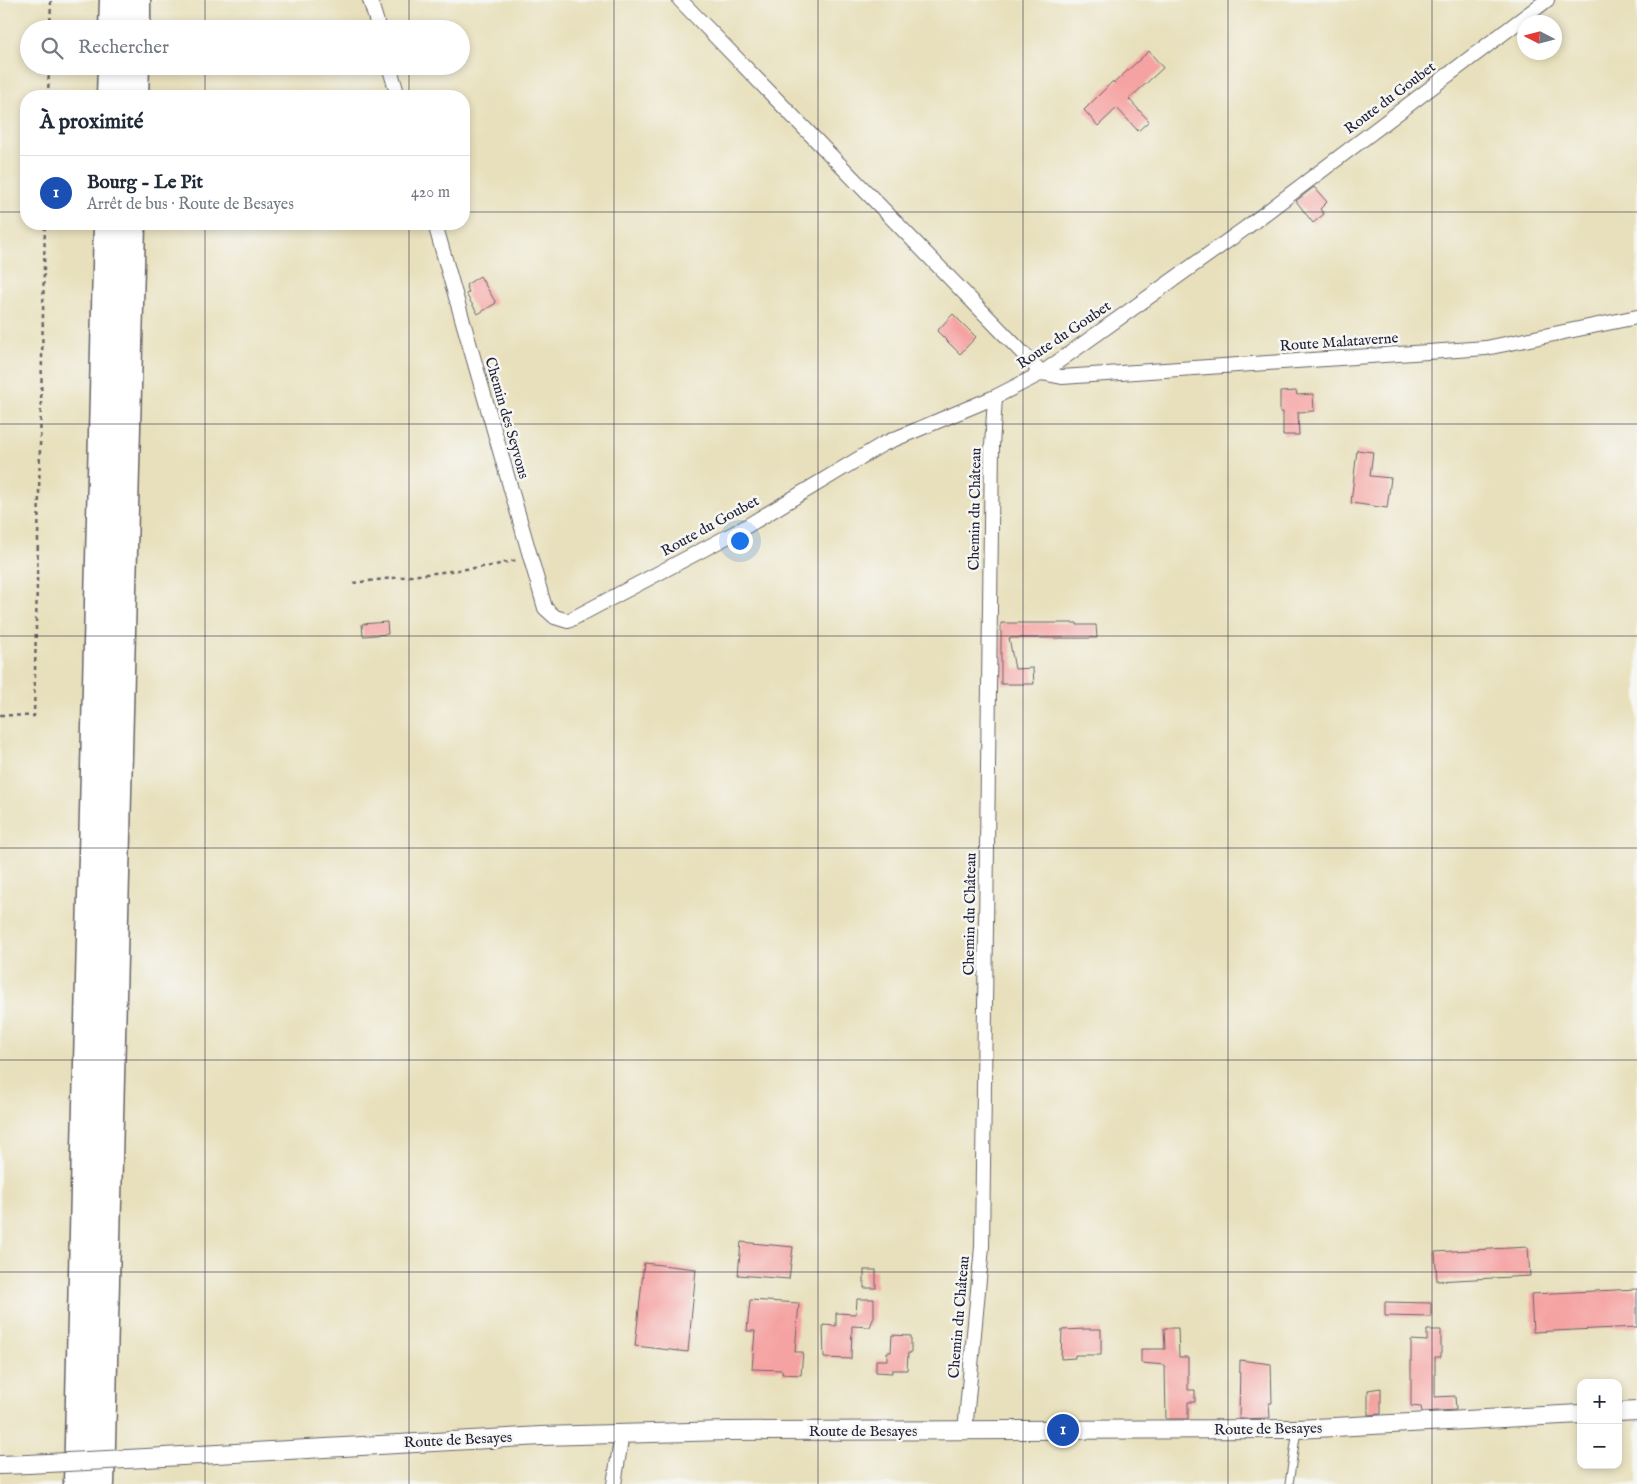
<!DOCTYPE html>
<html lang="fr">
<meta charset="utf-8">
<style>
:root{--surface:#fff;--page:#f6f6f7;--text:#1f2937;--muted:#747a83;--line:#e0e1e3;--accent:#111827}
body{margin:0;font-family:"IM FELL English",serif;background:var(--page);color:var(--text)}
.controls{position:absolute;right:15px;bottom:15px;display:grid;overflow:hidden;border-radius:10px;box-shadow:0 2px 8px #0003}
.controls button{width:45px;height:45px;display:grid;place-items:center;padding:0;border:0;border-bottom:1px solid var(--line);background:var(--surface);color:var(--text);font:25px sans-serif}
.compass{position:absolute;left:1517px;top:15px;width:45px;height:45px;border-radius:50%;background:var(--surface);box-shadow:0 2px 8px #0003;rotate:276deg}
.you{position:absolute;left:739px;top:540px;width:18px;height:18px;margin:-12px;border:4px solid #fff;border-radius:50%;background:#1a73e8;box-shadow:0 0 0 8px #1a73e833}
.badge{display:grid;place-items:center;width:32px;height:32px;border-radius:50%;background:var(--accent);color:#fff;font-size:16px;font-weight:700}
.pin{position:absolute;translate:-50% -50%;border:2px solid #fff;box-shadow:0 1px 5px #0006}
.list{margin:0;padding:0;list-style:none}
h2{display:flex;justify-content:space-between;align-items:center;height:65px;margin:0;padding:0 20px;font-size:21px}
h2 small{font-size:16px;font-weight:400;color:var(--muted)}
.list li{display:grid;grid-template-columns:32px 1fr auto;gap:15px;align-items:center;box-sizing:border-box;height:75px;padding:0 20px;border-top:1px solid var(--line)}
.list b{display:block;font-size:19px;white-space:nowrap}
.list p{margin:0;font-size:16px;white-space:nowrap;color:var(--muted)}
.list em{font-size:16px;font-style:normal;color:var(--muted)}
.icon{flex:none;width:28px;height:28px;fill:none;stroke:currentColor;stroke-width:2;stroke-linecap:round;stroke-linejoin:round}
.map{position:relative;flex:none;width:1637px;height:1484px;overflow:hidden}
.search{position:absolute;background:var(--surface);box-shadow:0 2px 8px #0003;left:20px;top:20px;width:450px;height:55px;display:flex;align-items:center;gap:12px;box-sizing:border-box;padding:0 18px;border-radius:28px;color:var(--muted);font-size:19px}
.panel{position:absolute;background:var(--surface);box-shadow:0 2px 8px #0003;left:20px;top:90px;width:450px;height:140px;border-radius:20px}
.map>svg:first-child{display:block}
.building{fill:#f5a3a2}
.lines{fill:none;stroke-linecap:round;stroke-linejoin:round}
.service-casing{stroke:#676468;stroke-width:9}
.minor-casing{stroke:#676468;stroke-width:16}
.tertiary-casing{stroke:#676468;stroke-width:20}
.motorway-casing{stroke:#676468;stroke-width:29}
.path{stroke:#676468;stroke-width:2.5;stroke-dasharray:4 4;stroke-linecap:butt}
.service{stroke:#fff;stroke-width:7}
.minor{stroke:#fff;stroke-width:14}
.tertiary{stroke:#fff;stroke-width:18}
.motorway{stroke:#fff;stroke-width:26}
.tertiary-bridge-casing{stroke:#676468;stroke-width:20;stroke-linecap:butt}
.tertiary-bridge{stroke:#fff;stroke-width:18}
.grid{fill:none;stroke:#22223b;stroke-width:1;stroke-opacity:0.55}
.labels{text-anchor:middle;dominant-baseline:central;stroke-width:5;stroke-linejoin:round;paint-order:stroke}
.street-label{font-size:15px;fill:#22223b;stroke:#f6f6f2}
</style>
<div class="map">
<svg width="1637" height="1484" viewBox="0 0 1637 1484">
<rect width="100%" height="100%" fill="#f6f6f2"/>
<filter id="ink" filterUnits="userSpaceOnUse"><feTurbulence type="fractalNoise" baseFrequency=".02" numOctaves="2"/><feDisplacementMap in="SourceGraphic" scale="10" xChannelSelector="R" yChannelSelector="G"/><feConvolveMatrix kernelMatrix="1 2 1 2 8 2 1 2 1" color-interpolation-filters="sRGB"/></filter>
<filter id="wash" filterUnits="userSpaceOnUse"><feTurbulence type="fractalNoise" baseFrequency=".0096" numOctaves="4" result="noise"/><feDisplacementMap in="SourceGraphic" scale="20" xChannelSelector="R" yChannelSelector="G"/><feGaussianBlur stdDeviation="1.12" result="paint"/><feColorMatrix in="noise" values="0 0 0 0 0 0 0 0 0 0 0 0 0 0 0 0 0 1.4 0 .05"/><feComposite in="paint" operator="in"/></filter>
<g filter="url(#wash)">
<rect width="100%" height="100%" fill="#e8e0bc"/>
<g id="blocks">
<g class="building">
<path d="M1149,51L1163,68L1129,99L1149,121L1138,131L1117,108L1098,126L1084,110L1113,81L1114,83Z"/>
<path d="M1314,187L1327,202L1320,209L1324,214L1313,223L1296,201Z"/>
<path d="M480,276L496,303L478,314L466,294L469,292L466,285Z"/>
<path d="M953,314L976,337L960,354L937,331Z"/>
<path d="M1296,391L1297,395L1313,394L1314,411L1298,412L1299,435H1283V412H1280V392Z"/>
<path d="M1357,450L1373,452L1370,476L1391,478L1387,508L1351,503Z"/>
<path d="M387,622L388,634L363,636L362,624Z"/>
<path d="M1001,623H1077V625H1096L1097,638H1009L1015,669L1033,668L1034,684H1001Z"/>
<path d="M741,1242L793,1247L789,1279L738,1275Z"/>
<path d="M1528,1247L1530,1276L1437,1281L1435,1252Z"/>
<path d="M644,1263L696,1269L688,1352L635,1346Z"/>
<rect x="864" y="1270" width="12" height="18"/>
<path d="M1637,1289V1327L1533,1332L1531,1294Z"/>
<path d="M857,1299H874V1317L870,1327L852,1326L851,1359L824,1358L823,1325L836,1326V1313L856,1314Z"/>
<path d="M750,1300L799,1303L795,1352H803L801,1375L782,1374V1370L752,1369L755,1331H747Z"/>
<path d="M1385,1302L1431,1303V1317L1385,1316Z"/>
<path d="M1164,1328H1178L1179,1357H1188V1390H1195V1402H1188V1419H1166L1165,1365L1141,1363V1349H1165Z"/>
<path d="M1086,1329H1101V1355H1075V1358L1061,1359L1062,1330Z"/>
<path d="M1427,1330H1441V1357H1435V1397L1455,1396L1456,1410L1422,1412L1421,1407L1411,1406V1340L1427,1341Z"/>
<path d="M892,1335L911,1336V1353H908L907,1370H892V1373L876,1372V1360H887V1352H891Z"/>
<path d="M1240,1360L1271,1364L1272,1403H1269L1270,1418L1239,1419Z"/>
<path d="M1381,1388V1414L1368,1415V1390Z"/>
</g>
</g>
</g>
<g filter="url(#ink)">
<use href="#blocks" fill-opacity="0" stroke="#676468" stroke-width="1"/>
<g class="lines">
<defs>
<path id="service" d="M1289,1484L1297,1430"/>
<g id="minor">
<path d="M370,0L379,29"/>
<path d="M680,0L1042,373L1062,377L1486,348L1637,317"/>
<path d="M389,66L398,96"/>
<path d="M435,224L545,608L555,617L568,621L742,529L883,444L995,397L1042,373L1247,227L1547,0"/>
<path d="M965,1431L982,1247L992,446L995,397"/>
<path d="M614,1484L622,1434"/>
</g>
<g id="tertiary">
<path d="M1618,1412L1637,1411"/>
<path d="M146,1458L541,1436L727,1431L1297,1429L1581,1414"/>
<path d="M0,1465L28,1464"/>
</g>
<g id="motorway">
<path d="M112,29L113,0"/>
<path d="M137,29V0"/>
<path d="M110,96L111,66"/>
<path d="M135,96L136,66"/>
<path d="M77,1484L107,224"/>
<path d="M101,1484L132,224"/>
</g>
</defs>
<use href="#service" class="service-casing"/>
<use href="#minor" class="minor-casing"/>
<use href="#tertiary" class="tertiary-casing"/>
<use href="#motorway" class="motorway-casing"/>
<g class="path">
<path d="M50,29L51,0"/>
<path d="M48,96L49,66"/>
<path d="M353,583L491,566L517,560"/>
<path d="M0,715L34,716L45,224"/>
</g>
<use href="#service" class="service"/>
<use href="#minor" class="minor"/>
<use href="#tertiary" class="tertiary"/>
<use href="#motorway" class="motorway"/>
<defs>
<path id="tertiary-bridge" d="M28,1464L146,1458"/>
</defs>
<use href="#tertiary-bridge" class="tertiary-bridge-casing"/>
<use href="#tertiary-bridge" class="tertiary-bridge"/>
</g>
</g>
<path class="grid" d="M205,0V29M409,0V29M614,0V1484M818,0V1484M1023,0V1484M1228,0V1484M1432,0V1484M205,66V96M409,66V96M0,212H26M464,212H1637M205,224V1484M409,224V1484M0,424H1637M0,636H1637M0,848H1637M0,1060H1637M0,1272H1637"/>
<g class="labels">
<g class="street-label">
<text transform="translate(1390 98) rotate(-37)">Route du Goubet</text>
<text transform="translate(1064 335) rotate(-34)">Route du Goubet</text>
<text transform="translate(1339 342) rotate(-4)">Route Malataverne</text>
<text transform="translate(507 418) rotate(74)">Chemin des Seyvons</text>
<text transform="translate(975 509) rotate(-89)">Chemin du Château</text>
<text transform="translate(710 526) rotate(-29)">Route du Goubet</text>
<text transform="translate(970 914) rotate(-89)">Chemin du Château</text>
<text transform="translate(959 1317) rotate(-85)">Chemin du Château</text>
<text transform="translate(1268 1429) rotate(-1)">Route de Besayes</text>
<text x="863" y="1431">Route de Besayes</text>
<text transform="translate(458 1440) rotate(-3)">Route de Besayes</text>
</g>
</g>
</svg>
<div class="controls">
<button>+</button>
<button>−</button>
</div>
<svg class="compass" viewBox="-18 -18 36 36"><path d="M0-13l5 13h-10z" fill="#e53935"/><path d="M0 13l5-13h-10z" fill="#747a83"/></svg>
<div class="you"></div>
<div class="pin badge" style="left:1063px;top:1430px;background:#1a4fb4">1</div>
<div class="search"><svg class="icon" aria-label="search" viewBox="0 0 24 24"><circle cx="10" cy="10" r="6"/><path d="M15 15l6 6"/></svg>Rechercher</div>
<section class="panel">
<h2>À proximité<small></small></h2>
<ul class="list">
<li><span class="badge" style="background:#1a4fb4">1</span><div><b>Bourg - Le Pit</b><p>Arrêt de bus · Route de Besayes</p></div><em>420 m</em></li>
</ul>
</section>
</div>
